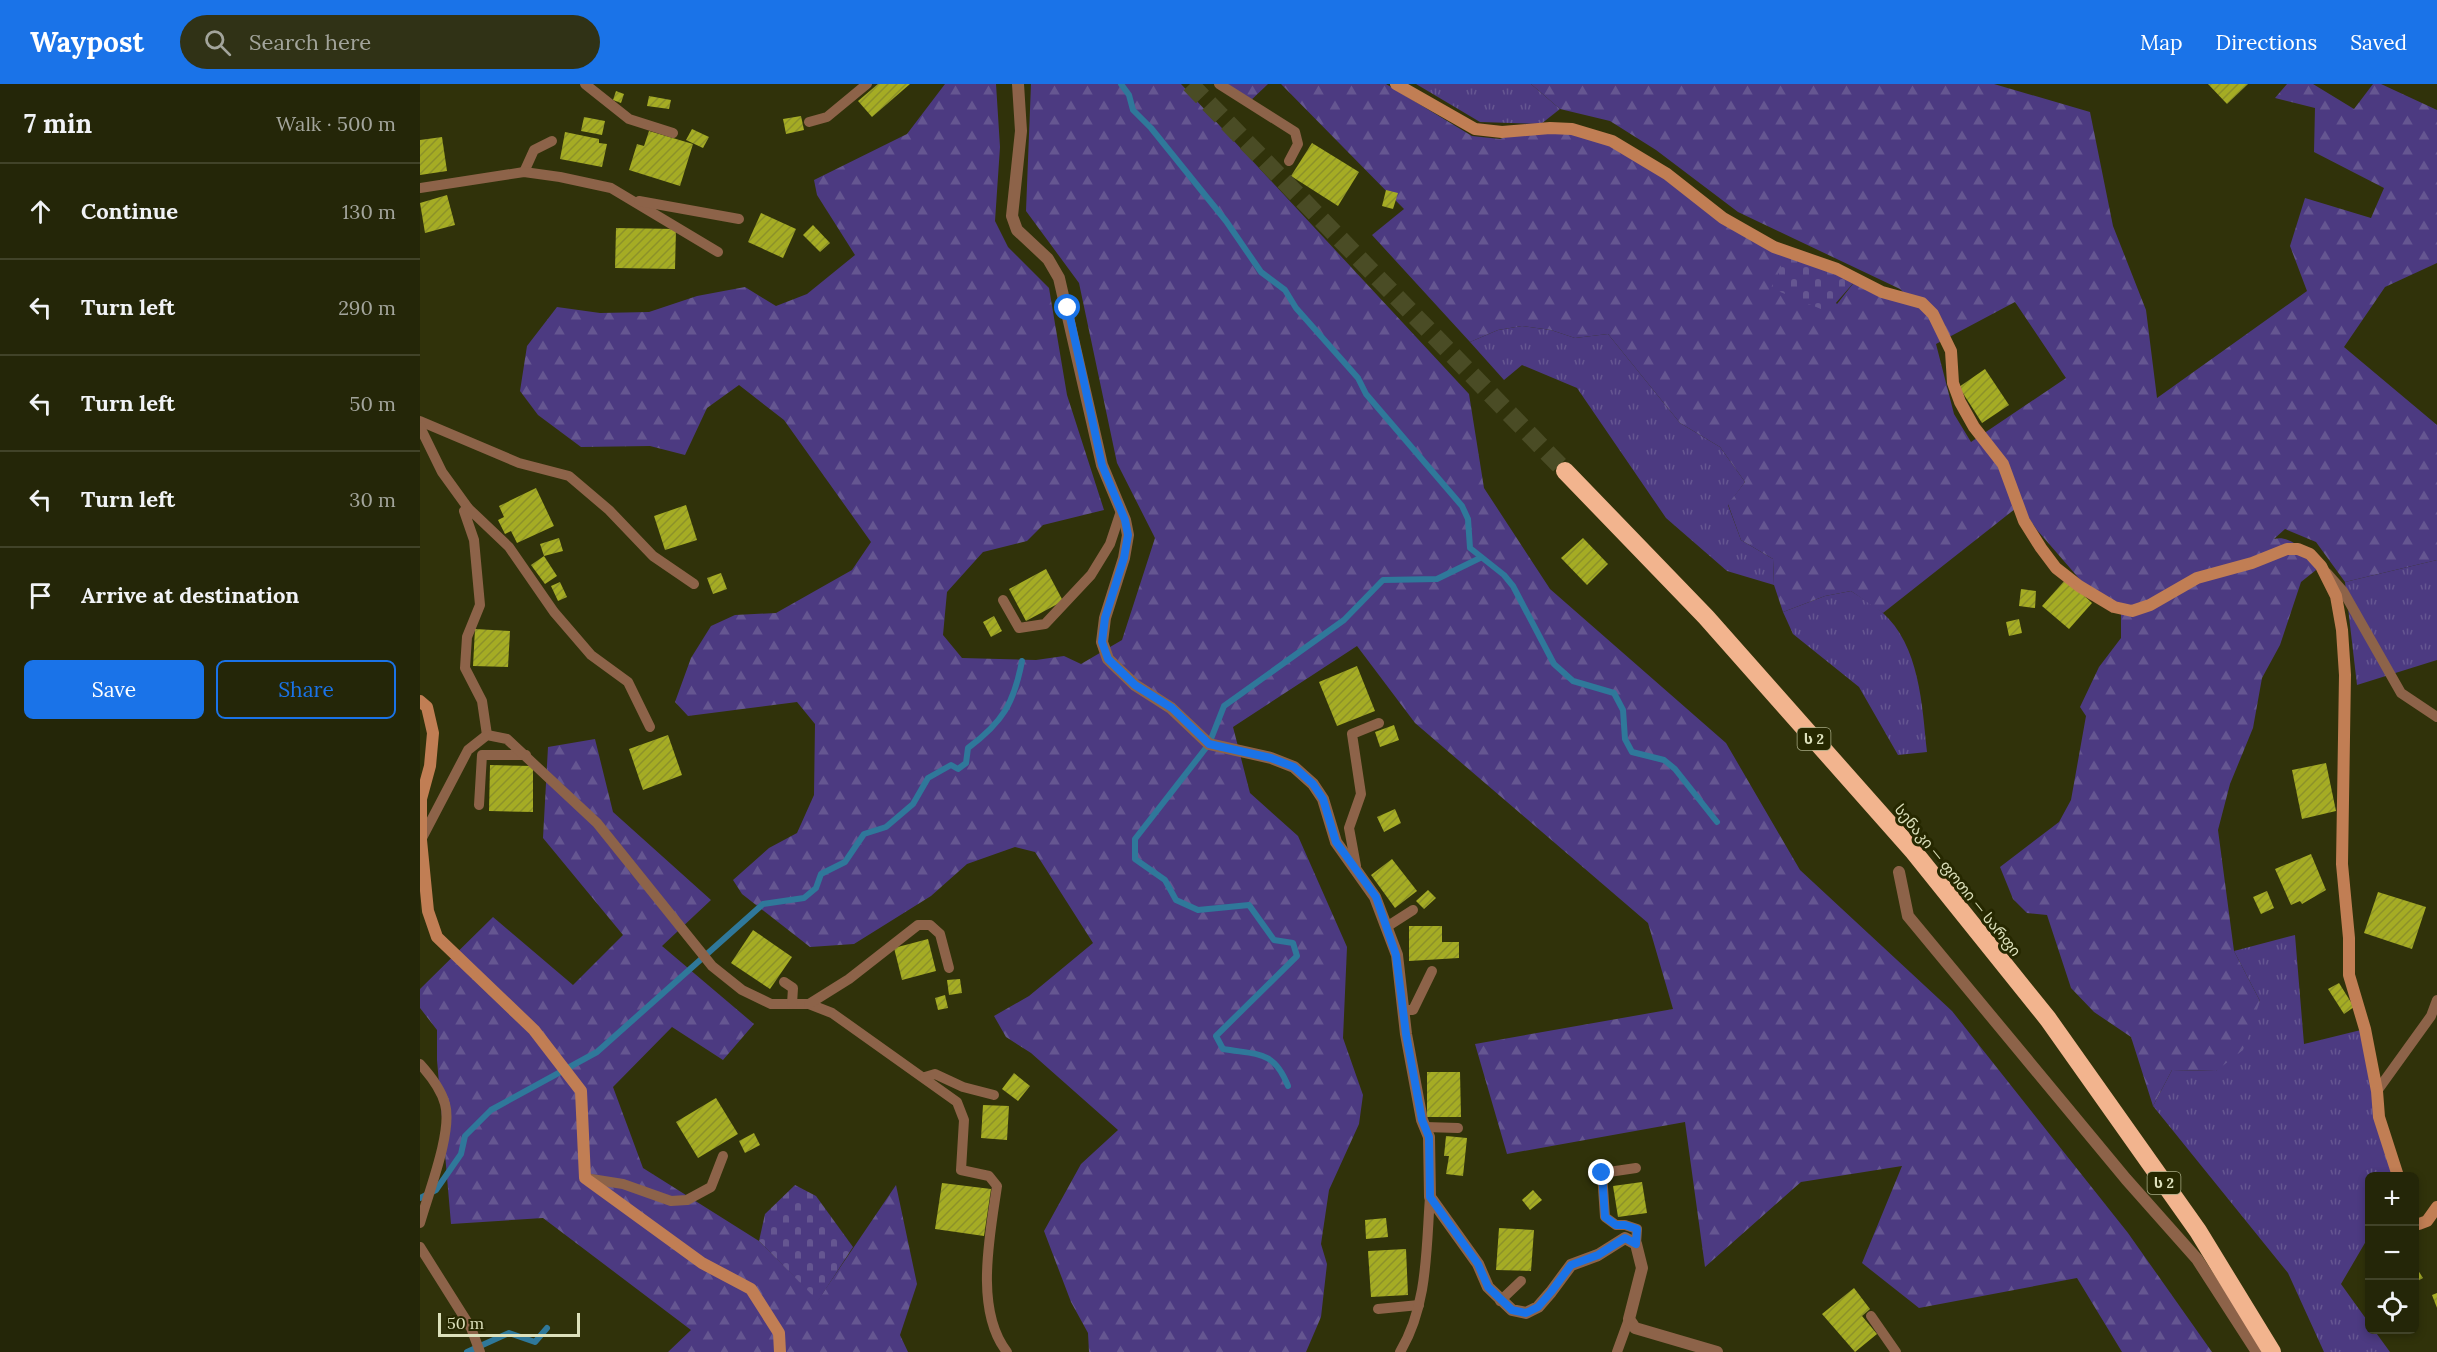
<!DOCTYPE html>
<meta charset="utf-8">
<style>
:root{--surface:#242608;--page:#303216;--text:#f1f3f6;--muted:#a3a59c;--line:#414329;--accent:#1a73e8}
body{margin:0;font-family:Lora,"Noto Sans Georgian",serif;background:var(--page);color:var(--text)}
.controls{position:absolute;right:18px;bottom:18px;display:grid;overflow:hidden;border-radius:9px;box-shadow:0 3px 9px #0003}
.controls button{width:54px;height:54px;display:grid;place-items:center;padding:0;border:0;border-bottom:2px solid var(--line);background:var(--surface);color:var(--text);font:30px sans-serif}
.scale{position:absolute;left:18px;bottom:15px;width:142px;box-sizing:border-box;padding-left:6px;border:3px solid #dde1bc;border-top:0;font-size:16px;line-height:21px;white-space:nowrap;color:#dde1bc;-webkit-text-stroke:4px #262800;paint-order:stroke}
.stop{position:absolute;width:18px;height:18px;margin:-14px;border:4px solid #1a73e8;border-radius:50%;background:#fff}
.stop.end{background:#1a73e8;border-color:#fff;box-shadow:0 2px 6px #0008}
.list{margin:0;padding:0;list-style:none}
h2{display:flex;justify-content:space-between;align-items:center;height:78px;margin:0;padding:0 24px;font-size:26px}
h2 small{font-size:20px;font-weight:400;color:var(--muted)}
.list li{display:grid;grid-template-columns:39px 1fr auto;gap:18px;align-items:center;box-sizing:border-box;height:96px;padding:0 24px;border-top:2px solid var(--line)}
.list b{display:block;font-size:22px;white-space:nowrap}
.list em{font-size:20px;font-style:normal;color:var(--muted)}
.actions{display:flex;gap:12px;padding:18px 24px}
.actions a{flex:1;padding:14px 0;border:2px solid var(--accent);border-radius:9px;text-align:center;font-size:21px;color:var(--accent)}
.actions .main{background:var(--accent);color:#fff}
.icon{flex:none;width:33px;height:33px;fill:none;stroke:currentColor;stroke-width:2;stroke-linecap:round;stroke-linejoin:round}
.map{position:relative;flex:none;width:2017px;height:1268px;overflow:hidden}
header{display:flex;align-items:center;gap:36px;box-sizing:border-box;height:84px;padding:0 30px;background:var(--accent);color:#fff}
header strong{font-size:28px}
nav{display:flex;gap:33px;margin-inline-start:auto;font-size:21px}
.search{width:420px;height:54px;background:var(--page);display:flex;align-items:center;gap:15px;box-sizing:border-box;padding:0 21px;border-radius:33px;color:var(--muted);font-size:22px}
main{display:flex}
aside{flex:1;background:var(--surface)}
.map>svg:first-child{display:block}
.grass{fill:url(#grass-tufts)}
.forest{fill:url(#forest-firs);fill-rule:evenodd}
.cemetery{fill:url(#cemetery-stones)}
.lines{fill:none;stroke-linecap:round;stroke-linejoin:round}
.stream{stroke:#2f789a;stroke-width:6}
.building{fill:url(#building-hatch)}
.highway-tunnel{stroke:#4a4c25;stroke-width:18;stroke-dasharray:18 9;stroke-linecap:butt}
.lane{stroke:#8d6349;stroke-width:10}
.street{stroke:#8d6349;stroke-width:12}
.secondary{stroke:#c17e54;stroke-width:12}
.highway{stroke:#f2b48e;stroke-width:18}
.route{stroke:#1a73e8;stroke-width:8}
.labels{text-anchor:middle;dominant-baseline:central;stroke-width:6;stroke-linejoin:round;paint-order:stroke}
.shield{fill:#262800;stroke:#a6aa84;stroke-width:1.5}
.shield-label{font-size:14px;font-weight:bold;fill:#dde1bc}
.street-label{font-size:15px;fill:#dde1bc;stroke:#262800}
</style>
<header>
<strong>Waypost</strong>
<div class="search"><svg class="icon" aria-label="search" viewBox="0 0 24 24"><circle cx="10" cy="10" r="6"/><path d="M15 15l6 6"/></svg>Search here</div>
<nav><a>Map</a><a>Directions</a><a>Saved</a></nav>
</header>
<main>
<aside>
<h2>7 min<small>Walk · 500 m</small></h2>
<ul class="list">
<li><svg class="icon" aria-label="ahead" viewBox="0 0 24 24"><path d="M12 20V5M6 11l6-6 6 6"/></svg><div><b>Continue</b></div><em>130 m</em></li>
<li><svg class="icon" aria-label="left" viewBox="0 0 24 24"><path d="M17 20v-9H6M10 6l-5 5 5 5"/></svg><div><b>Turn left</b></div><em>290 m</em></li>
<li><svg class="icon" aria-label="left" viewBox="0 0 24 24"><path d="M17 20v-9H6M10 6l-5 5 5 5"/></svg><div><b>Turn left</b></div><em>50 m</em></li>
<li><svg class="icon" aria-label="left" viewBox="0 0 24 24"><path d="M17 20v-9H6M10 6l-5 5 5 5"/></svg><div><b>Turn left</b></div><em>30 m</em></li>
<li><svg class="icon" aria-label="arrive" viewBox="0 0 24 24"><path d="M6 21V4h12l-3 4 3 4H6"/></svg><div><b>Arrive at destination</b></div></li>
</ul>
<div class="actions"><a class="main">Save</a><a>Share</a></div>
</aside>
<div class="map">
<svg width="2017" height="1268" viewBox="0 0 2017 1268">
<defs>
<pattern id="grass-tufts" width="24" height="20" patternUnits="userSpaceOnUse" patternTransform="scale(1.5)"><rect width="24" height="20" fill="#4c3a81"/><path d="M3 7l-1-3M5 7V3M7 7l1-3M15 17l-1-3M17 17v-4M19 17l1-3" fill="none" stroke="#655691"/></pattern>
<pattern id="forest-firs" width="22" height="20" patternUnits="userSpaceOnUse" patternTransform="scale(1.5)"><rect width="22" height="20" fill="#4c3a81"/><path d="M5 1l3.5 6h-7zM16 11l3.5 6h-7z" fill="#655691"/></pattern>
<pattern id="cemetery-stones" width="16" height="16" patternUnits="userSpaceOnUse" patternTransform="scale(1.5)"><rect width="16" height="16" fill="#4c3a81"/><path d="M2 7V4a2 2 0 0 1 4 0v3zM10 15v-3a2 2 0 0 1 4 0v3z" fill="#655691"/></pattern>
<pattern id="building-hatch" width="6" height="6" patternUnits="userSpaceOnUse" patternTransform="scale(1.5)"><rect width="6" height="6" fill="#a5ac24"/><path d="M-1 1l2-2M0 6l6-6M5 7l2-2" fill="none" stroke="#8c9229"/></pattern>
</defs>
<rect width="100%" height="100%" fill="#30320a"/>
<g class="grass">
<path d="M996,0H1111L1140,25L1121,40L1060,38Z"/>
<path d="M1102,242L1131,246L1155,254L1188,250L1260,339L1300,363L1325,398L1308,421L1321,456L1353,475L1354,501L1307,487L1246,434L1157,304L1102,281L1084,296L1050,258L1078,246Z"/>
<path d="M2017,476V576L1937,601L1925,498Z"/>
<path d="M1431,507C1441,514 1453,520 1462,528C1500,562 1502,621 1507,668L1478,671L1439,603L1373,550L1363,528L1405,512Z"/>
<path d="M1875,851L1884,960L1945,945L1976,1092H1950L1949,1152L1921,1200L1949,1239L1950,1246H1954L1970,1268H1904L1868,1189L1733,1022L1752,986L1796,987L1840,917L1814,867Z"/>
</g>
<g class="forest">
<path d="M525,0H576L580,63L575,137L588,163L629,204L647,311L684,426L623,441L607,457L563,468L527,508L523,551L542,574L616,576L644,572L661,580L702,556L735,454L697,379L659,199L606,127L611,0H761L1049,310L1064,404L1130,505L1306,659L1380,786L1532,927L1708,1149L1792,1268H1702L1657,1194L1499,1224L1442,1179L1482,1082L1381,1098L1285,1183L1265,1038L1087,1070L1055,960L1253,925L1228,839L995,639L937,562L813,643L830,709L878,752L927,863L923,954L943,1011L939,1040L909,1106L901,1160L907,1180L901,1233L886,1268H669L668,1249L651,1218L624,1147L661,1080L698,1046L611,969L586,953L574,932L609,912L673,859L615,768L595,763L547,780L511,812L434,860L390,863L322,810L313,796L349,764L377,749L394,711L395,640L377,618L268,632L255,618L271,574L291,542L315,531L356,529L432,486L451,458L364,336L319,301L287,324L265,371L230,362L161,363L118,331L100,307L107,262L137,223L180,229L229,228L277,212L325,203L356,222L387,210L435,171L397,111L394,96L487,50Z"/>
<path d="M808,0H848L827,20Z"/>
<path d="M861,0H966L1052,52L1080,55L1121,40L1212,64L1305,139L1369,169L1417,220L1436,196L1488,213L1480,205L1318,128L1236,66L1190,37L1140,25L1111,0H1574L1670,28L1693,142L1726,226L1737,314L1887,207L1870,162L1885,114L1951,134L1964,104L1894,68L1895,24L1855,14L1867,0H1893L1934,25L1953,0H1961L2017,26V179L1965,203L1924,263L2017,341V476L1925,498L1896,458L1865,445L1854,455C1871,450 1889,471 1901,482L1881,498L1860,561L1842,594L1833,644L1810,700L1798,746L1814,867L1840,917L1823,966L1796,987L1752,986L1733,1022L1711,953L1674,928L1651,904L1627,831L1607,829L1593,815L1580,783L1639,738L1651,716L1666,632L1660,623L1679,583L1701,554V519L1676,514L1617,446L1600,421L1463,529L1431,507L1405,512L1363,528L1354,501L1353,475L1321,456L1308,420L1325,398L1300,363L1260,339L1188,250L1155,254L1131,246L1102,242L1078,246L1050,258L952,151L984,125ZM1595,218L1646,294L1551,358L1534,330L1516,260Z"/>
<path d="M175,655L193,728L291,816L242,862L334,940L303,976L252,943L193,1003L223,1084L339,1157L398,1216L476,1101L497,1200L480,1251L488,1268H248L271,1246L123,1134L31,1140L17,976V946L0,924V905L73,833L153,901L203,851L123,754L128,663Z"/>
</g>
<g class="cemetery">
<path d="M1369,169L1436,196L1408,228L1351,204Z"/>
<path d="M375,1101L396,1112L433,1163L398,1217L339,1157L345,1130Z"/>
</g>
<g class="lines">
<g class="stream">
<path d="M701,0L709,11L713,26L731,44L806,137L841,188L865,206L876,224L938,294L946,310L1042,422L1048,435L1050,464L1084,491L1093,502L1134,580L1153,597L1194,609L1203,626L1205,655L1212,668L1244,676L1255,685L1297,738"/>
<path d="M868,1002C854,966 838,971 803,965L796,952L877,872L873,859L854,856L829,821L778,826L756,816L745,796L715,775V755L789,660L804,622L924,536L963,496L1017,495L1060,474"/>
<path d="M0,1114L16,1106L41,1070L45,1052L71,1026L177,968L343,820L384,814L396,804L401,790L425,778L444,750L466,743L493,720L508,694L531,681L538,685L546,679L548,664C583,638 594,619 602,577"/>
<path d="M47,1268L89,1249L115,1258L127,1244"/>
</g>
</g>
<g class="building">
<path d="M458,0H490L452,33L438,17Z"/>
<path d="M1788,0H1828L1807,20Z"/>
<path d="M196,7L204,10L201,19L193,16Z"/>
<path d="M229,12L251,16L249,25L227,22Z"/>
<path d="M381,32L384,46L366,50L363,35Z"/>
<path d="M164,33L185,37L182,51L161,47Z"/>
<path d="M272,45L289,53L283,64L266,56Z"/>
<path d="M229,47L273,60L260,102L209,86L217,60L224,62Z"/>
<path d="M145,48L179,55V59L187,60L182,83L140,75Z"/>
<path d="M22,53L27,87L0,91V56Z"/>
<path d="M892,59L939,88L918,122L871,92Z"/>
<path d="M966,106L978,109L973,125L962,122Z"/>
<path d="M27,111L35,141L5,149L0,119Z"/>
<path d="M341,129L376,145L363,174L328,158Z"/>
<path d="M393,141L410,159L400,168L383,151Z"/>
<path d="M196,144L256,145L255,185L195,184Z"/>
<path d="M1565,285L1589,321L1562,339L1539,303Z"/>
<path d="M116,404L134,442L97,459L91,447L85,450L78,436L84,433L79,422Z"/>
<path d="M266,421L277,456L245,466L234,432Z"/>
<path d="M139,454L143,467L124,472L120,460Z"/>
<path d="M1163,454L1188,480L1167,501L1141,474Z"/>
<path d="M124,472L137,492L125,500L111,481Z"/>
<path d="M626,485L643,517L606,537L589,505Z"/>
<path d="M301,489L307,505L293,510L287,494Z"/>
<path d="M1646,495L1672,519L1649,545L1622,522Z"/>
<path d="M140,498L147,513L138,517L131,502Z"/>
<path d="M1601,505L1616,507L1615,524L1599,522Z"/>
<path d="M574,532L582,547L571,553L563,538Z"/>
<path d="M1599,535L1602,549L1589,552L1586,538Z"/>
<path d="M55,545L90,547L88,583L53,582Z"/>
<path d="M937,582L955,627L917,642L899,598Z"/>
<path d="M974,641L979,656L960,663L955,648Z"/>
<path d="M248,651L262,691L223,706L209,665Z"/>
<path d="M1906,679L1916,727L1882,735L1872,686Z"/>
<path d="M70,681L113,682V728L69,727Z"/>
<path d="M975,725L981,739L964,748L957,733Z"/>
<path d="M1891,770L1906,806L1882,820L1880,817L1871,821L1855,785Z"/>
<path d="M972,775L997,807L975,824L951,791Z"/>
<path d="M1008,806L1016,814L1004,825L996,817Z"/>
<path d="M1847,807L1854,824L1841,830L1833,813Z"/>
<path d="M1958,808L2006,823L1992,865L1944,849Z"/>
<path d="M989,842H1022V858H1039V874L989,877Z"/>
<path d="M333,846L372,873L350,905L311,879Z"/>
<path d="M508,855L516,887L482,896L474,864Z"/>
<path d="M540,895L542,909L529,911L527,896Z"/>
<path d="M1919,899L1934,923L1924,930L1908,905Z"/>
<path d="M525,911L528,924L518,926L515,914Z"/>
<path d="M1007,988H1040L1041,1033H1007Z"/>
<path d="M594,989L610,1002L598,1017L582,1005Z"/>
<path d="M296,1014L318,1050L278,1074L256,1038Z"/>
<path d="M563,1021L589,1022L587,1056L561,1054Z"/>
<path d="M334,1049L340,1061L325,1069L319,1057Z"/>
<path d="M1026,1052L1047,1054L1043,1092L1026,1090L1029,1072H1024Z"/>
<path d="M1222,1098L1227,1129L1198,1133L1193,1102Z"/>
<path d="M522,1099L571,1105L564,1152L515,1145Z"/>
<path d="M1113,1106L1122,1116L1110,1126L1102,1116Z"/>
<path d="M966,1134L968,1153L946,1155L945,1136Z"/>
<path d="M1079,1144L1114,1146L1111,1187L1076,1186Z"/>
<path d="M986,1165L988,1211L951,1213L948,1167Z"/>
<path d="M1994,1180L2003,1194L1994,1199Z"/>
<path d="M1434,1204L1450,1225L1442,1232L1457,1250L1435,1268L1402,1230Z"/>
<path d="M2017,1209V1224L2012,1211Z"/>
</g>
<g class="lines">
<path class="highway-tunnel" d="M770,0L1145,387"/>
<g class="lane">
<path d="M165,0L209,35L253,49"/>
<path d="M799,0L875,48L878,60L869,77"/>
<path d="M389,38L407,33L447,0"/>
<path d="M104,88L114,66L132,57"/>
<path d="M0,104L104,88L140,93L191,104L298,168"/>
<path d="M219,117L319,135"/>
<path d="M0,337L99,379L149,392L189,426L233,472L274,500"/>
<path d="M0,343L22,388L48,424"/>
<path d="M1907,489L1923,507L1981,609L2017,633"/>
<path d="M583,516L599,544L625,540L671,491L690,460L701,427"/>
<path d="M67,651L62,617L45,584L47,553L60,521L54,456L44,427L48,424L89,463L134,528L171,571L208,598L230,643"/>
<path d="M59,721L62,671H106"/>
<path d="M1,756L48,666L67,651L87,655L177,739L292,882L322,906L351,920H389L412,929L537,1018L544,1036L541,1086L569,1092L577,1102C570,1151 554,1226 587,1268"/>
<path d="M936,782L929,744L941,710L932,650L959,639"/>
<path d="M968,842L993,826"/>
<path d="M364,898L373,904L372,920"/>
<path d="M389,920L429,895L498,841H510L520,850L529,884"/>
<path d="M983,926H993L1012,887"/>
<path d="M0,980C10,991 21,1005 25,1020C33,1047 8,1110 0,1139"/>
<path d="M505,993L515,990L543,1003L574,1011"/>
<path d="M1957,1007L2011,932L2017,916"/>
<path d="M1005,1043L1038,1044"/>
<path d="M1216,1084L1182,1089L1185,1133L1196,1141H1205L1217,1145L1216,1160"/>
<path d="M165,1094L203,1100L251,1117L267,1116L291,1103L303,1072"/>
<path d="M0,1163L51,1244L60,1268"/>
<path d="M1080,1217L1101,1197"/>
<path d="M958,1225L999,1221"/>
<path d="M1451,1232L1476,1268"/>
<path d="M980,1268C1008,1221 1006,1166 1010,1113"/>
<path d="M1197,1268L1209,1235"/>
</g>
<g class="street">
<path d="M598,0L601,47L592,132L597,146L628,175L639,194L682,381L705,436L708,451L704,474L685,534L682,558L688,575L715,601L751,624L789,660L851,674L874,683L893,700L903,715L916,758L955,813L977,871L986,950L1002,1036L1009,1053L1010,1113L1058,1180L1068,1203L1092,1226L1106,1229L1118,1223L1131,1208L1151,1181L1178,1171L1205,1154L1216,1160L1222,1184L1209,1235L1215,1244L1297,1268"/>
<path d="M1479,788L1488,832L1706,1095L1777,1175L1837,1268"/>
</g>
<g class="secondary">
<path d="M976,0L1055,45L1082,48L1130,44L1152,45L1192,57L1247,90L1303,134L1354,163L1417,185L1462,208L1502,219L1513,230L1531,267L1533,299L1540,318L1554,343L1583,380L1604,437L1621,464L1636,484L1659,502L1694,523L1712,527L1730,521L1777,494L1832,479L1867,465H1878L1890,470L1901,482L1916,512L1922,546L1925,591L1922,780L1929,854V891L1945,945L1957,1007L1959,1033L1978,1092"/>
<path d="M0,617L7,623L13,649L10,682L1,715V756L8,827L17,853L114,946L161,1007L165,1094L282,1179L331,1205L359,1249L360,1268"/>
<path d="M1994,1139L1999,1140L2007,1137L2017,1123"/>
</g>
<path class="highway" d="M1145,387L1286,533L1494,768L1628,935L1778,1147L1852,1268"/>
</g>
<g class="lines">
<path class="route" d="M648,224L682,381L705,436L708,451L704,474L685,534L682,558L688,575L715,601L752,624L789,660L851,674L874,683L893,700L903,715L916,758L956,813L976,871L986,950L1002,1036L1009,1053L1010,1113L1058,1180L1068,1203L1092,1226L1106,1229L1118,1223L1131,1208L1151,1181L1178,1171L1205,1154L1216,1160L1217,1145L1205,1141H1196L1185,1133L1182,1089"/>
</g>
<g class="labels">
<g class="shield">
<rect x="1377.5" y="644" width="33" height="22" rx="4.5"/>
<rect x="1727.5" y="1088" width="33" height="22" rx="4.5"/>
</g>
<g class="shield-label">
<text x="1394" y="655">ს 2</text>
<text x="1744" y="1099">ს 2</text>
</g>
<g class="street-label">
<text transform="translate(1538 796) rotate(51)">სენაკი — ფოთი — სარფი</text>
</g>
</g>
</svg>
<div class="controls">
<button>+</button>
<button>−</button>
<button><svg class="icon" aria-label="locate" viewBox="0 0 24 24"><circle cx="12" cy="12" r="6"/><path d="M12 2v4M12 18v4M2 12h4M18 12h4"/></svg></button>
</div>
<div class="scale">50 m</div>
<div class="stop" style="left:648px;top:224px"></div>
<div class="stop end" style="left:1182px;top:1089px"></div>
</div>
</main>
